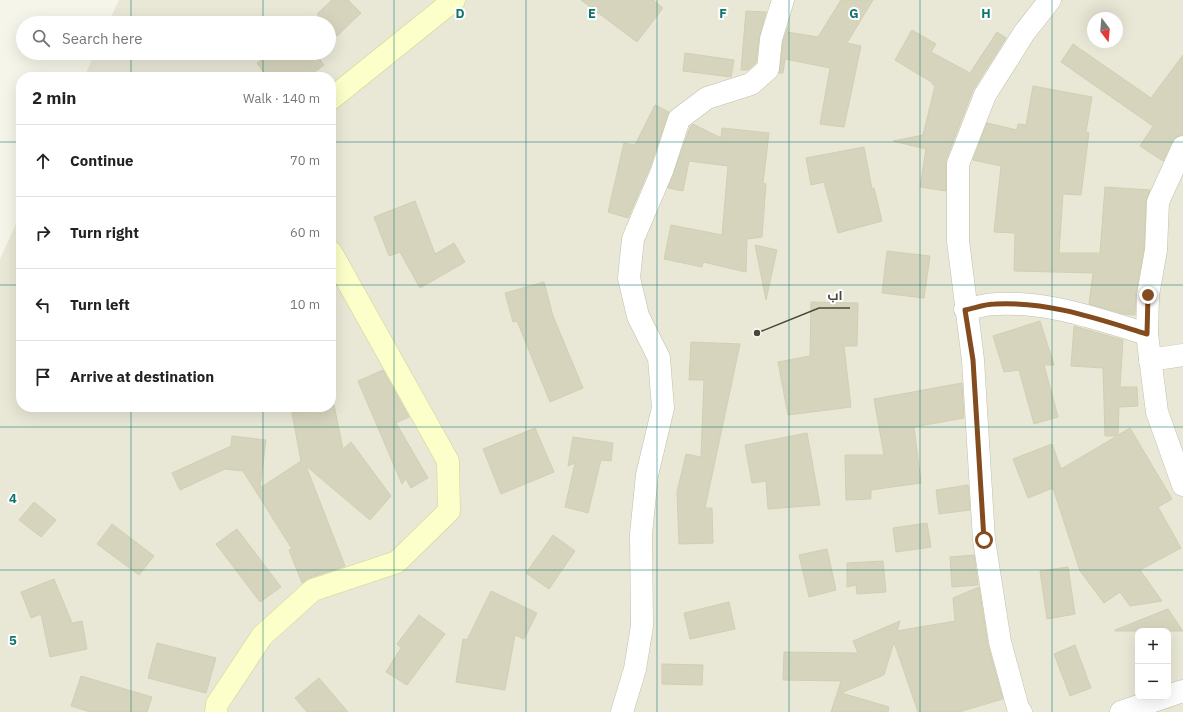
<!DOCTYPE html>
<meta charset="utf-8">
<style>
:root{--surface:#fff;--page:#f6f6f6;--text:#222;--muted:#767676;--line:#e0e0e0}
body{margin:0;font-family:"IBM Plex Sans",Cairo,sans-serif;background:var(--page);color:var(--text)}
.controls{position:absolute;right:12px;bottom:12px;display:grid;overflow:hidden;border-radius:8px;box-shadow:0 4px 16px #0002}
.controls button{width:36px;height:36px;display:grid;place-items:center;padding:0;border:0;border-bottom:1px solid var(--line);background:var(--surface);color:var(--text);font:20px sans-serif}
.compass{position:absolute;left:1087px;top:12px;width:36px;height:36px;border-radius:50%;background:var(--surface);box-shadow:0 4px 16px #0002;rotate:164deg}
.stop{position:absolute;width:12px;height:12px;margin:-9px;border:3px solid #844c1e;border-radius:50%;background:#fff}
.stop.end{background:#844c1e;border-color:#fff;box-shadow:0 1px 4px #0008}
.list{margin:0;padding:0;list-style:none}
h2{display:flex;justify-content:space-between;align-items:center;height:52px;margin:0;padding:0 16px;font-size:17px}
h2 small{font-size:13px;font-weight:400;color:var(--muted)}
.list li{display:grid;grid-template-columns:26px 1fr auto;gap:12px;align-items:center;box-sizing:border-box;height:72px;padding:0 16px;border-top:1px solid var(--line)}
.list b{display:block;font-size:15px;white-space:nowrap}
.list em{font-size:13px;font-style:normal;color:var(--muted)}
.icon{flex:none;width:22px;height:22px;fill:none;stroke:currentColor;stroke-width:2;stroke-linecap:round;stroke-linejoin:round}
.map{position:relative;flex:none;width:1183px;height:712px;overflow:hidden}
.search{position:absolute;background:var(--surface);box-shadow:0 4px 16px #0002;left:16px;top:16px;width:320px;height:44px;display:flex;align-items:center;gap:10px;box-sizing:border-box;padding:0 14px;border-radius:22px;color:var(--muted);font-size:15px}
.panel{position:absolute;background:var(--surface);box-shadow:0 4px 16px #0002;left:16px;top:72px;width:320px;height:340px;border-radius:16px}
.map>svg:first-child{display:block}
.residential{fill:#e9e8d7;fill-rule:evenodd}
.building{fill:#d7d4be;stroke:#d1cfb1}
.lines{fill:none;stroke-linecap:round;stroke-linejoin:round}
.minor-casing{stroke:#c0c0ab;stroke-width:23}
.secondary-casing{stroke:#cfd296;stroke-width:23}
.minor{stroke:#fff;stroke-width:22}
.secondary{stroke:#fcffc9;stroke-width:22}
.route{stroke:#844c1e;stroke-width:5}
.grid{fill:none;stroke:#0f766e;stroke-width:1;stroke-opacity:0.55}
.grid-label{font-size:13px;text-anchor:middle;font-weight:bold;fill:#0f766e;stroke:#fff;stroke-width:4;stroke-linejoin:round;paint-order:stroke}
.leader{fill:none;stroke:#494737;stroke-width:1.5}
.callout-dot{fill:#494737;stroke:#fff;stroke-width:1.5}
.callout-label{font-size:13px;text-anchor:middle;font-weight:bold;fill:#494737;stroke:#fff;stroke-width:4;stroke-linejoin:round;paint-order:stroke}
</style>
<div class="map">
<svg width="1183" height="712" viewBox="0 0 1183 712">
<rect width="100%" height="100%" fill="#f5f5e9"/>
<path class="residential" d="M119,0H1183V712H0V259L21,213V407H331V77H84L95,53H329V23H108ZM1093,18H1117V42H1093ZM1138,631H1168V697H1138Z"/>
<g class="building">
<path d="M332,0H348L361,13L337,36L329,27V23H325L317,14Z"/>
<path d="M581,0H653L663,8L637,42Z"/>
<path d="M841,0H873L847,43L861,46L844,127L820,124L830,68L785,59L783,73H779L783,41L788,27L787,32L818,37Z"/>
<path d="M746,11L766,12L759,38L756,63L748,70H741Z"/>
<path d="M912,30L936,44L931,52L970,73L997,32L1006,38L973,90L946,160V191L920,187L926,149L893,141L923,135L935,86L932,84L933,83L895,60Z"/>
<path d="M1073,44L1151,98L1183,55V135L1176,137L1172,142L1163,161L1140,146L1153,126L1061,62Z"/>
<path d="M271,53H315L324,65L308,77H267L257,63Z"/>
<path d="M685,53L734,60L731,77L683,71Z"/>
<path d="M1033,86L1092,97L1086,132L1089,133L1081,195L1063,194L1059,253H1100L1105,187L1150,190L1146,201L1144,249L1136,293L1135,315L1124,314L1089,304L1093,273L1014,271L1015,233L994,232L1001,166L973,160L987,123L1017,130L1018,124L1026,125Z"/>
<path d="M655,105L669,112L650,167L628,218L608,212L624,143L635,145Z"/>
<path d="M693,124L721,138L722,128L769,133L763,183L766,184L762,237L747,239L746,272L703,262L702,267L664,259L671,225L722,235L728,166L689,161L683,191L668,188L690,127Z"/>
<path d="M864,147L872,189L874,188L882,221L838,233L824,182L811,185L806,158Z"/>
<path d="M415,201L435,254L454,243L465,262L420,288L400,252L389,256L374,217Z"/>
<path d="M755,245L777,250L766,300Z"/>
<path d="M887,251L930,256L924,298L882,293Z"/>
<path d="M544,282L553,316L583,388L550,402L517,321L513,322L505,293Z"/>
<path d="M811,302L858,303L857,346H844L851,407L788,415L778,362L810,356Z"/>
<path d="M1040,321L1054,365H1044L1058,417L1034,424L1019,370L1004,372L993,336Z"/>
<path d="M1074,326L1123,340L1120,387H1137L1138,406L1119,407L1118,435L1130,428L1172,499L1158,507L1181,548L1140,570L1162,601L1130,606L1120,592L1104,603L1080,571L1053,488L1028,498L1013,459L1052,444L1061,469L1117,436H1105L1103,368L1071,366Z"/>
<path d="M691,342L740,344L705,508H712L713,543L679,544L677,492L686,454L701,457L704,380H689Z"/>
<path d="M383,370L409,417L396,423L428,478L411,488L406,479L402,484L358,381Z"/>
<path d="M962,383L964,418L914,427L921,483L871,490V499L846,500L845,455H884L874,399Z"/>
<path d="M331,405H334L343,449L351,442L391,496L370,520L306,466L345,566L309,578L302,583L289,550L292,549L243,471L225,469L180,490L172,473L231,446L232,436L266,440L260,488L301,461L292,413L331,407Z"/>
<path d="M535,428L554,472L501,494L483,449Z"/>
<path d="M807,433L820,505L768,509L766,481L752,483L745,445Z"/>
<path d="M573,437L613,443L611,461L601,460L588,513L565,507L575,463L568,466Z"/>
<path d="M968,485L970,510L939,514L936,490Z"/>
<path d="M34,502L56,520L41,537L19,520Z"/>
<path d="M927,523L931,547L896,552L893,528Z"/>
<path d="M112,524L154,556L139,575L97,544Z"/>
<path d="M237,529L281,587L260,602L216,544Z"/>
<path d="M553,535L575,551L549,589L526,573Z"/>
<path d="M827,549L836,590L809,597L799,555Z"/>
<path d="M974,555L978,585L952,587L950,557Z"/>
<path d="M883,561L886,592L857,594L856,585L847,587V563Z"/>
<path d="M1068,567L1075,614L1047,619L1040,571Z"/>
<path d="M54,579L72,623L82,621L87,649L50,657L41,614L31,618L21,592Z"/>
<path d="M979,587L988,645L1003,699L959,712H918L894,642L884,675L841,693L889,707L888,712H831L841,681L783,680L784,652L858,653L853,641L900,621L897,631L955,621L953,598Z"/>
<path d="M491,591L537,613L524,639L515,635L505,690L456,682L463,639L467,640Z"/>
<path d="M729,602L735,629L690,639L684,613Z"/>
<path d="M1168,609L1183,631H1115V630Z"/>
<path d="M419,615L445,634L407,685L386,672L401,648L397,644Z"/>
<path d="M157,643L216,658L206,693L148,678Z"/>
<path d="M1075,645L1091,688L1070,696L1054,654Z"/>
<path d="M662,664L703,665L702,685L662,684Z"/>
<path d="M81,676L152,697L147,712H90L71,706Z"/>
<path d="M319,678L348,712H307L295,698Z"/>
</g>
<g class="lines">
<defs>
<g id="minor">
<path d="M1183,147L1158,202L1156,250L1148,295L1147,334L1157,412L1183,485"/>
<path d="M965,309C975,308 986,304 996,304C1048,301 1097,319 1147,334"/>
<path d="M1150,360L1183,355"/>
<path d="M1168,696L1183,691"/>
<path d="M622,712L635,669L642,626L641,534L647,475L663,408L659,358L638,316L629,278L633,239L662,171L679,119L707,98L751,84L768,69L771,39L783,0"/>
<path d="M1021,712L1018,708L1000,642L984,540L973,360L958,241V164L985,95L1024,33L1050,0"/>
<path d="M1121,712L1165,697"/>
</g>
<g id="secondary">
<path d="M331,99L454,0"/>
<path d="M216,712L217,704L262,636L313,590L397,562L449,511L448,461L331,252"/>
</g>
</defs>
<use href="#minor" class="minor-casing"/>
<use href="#secondary" class="secondary-casing"/>
<use href="#minor" class="minor"/>
<use href="#secondary" class="secondary"/>
</g>
<g class="lines">
<path class="route" d="M984,540L973,360L965,310C975,308 985,304 995,304C1048,301 1098,319 1147,334L1148,295"/>
</g>
<path class="grid" d="M131,0V23M263,0V23M394,0V712M526,0V712M657,0V712M789,0V712M920,0V712M1052,0V712M131,53V77M263,53V77M0,142H21M331,142H1183M0,285H21M331,285H1183M131,407V712M263,407V712M0,427H1183M0,570H1183"/>
<g class="grid-label">
<text x="460" y="18">D</text>
<text x="592" y="18">E</text>
<text x="723" y="18">F</text>
<text x="854" y="18">G</text>
<text x="986" y="18">H</text>
<text x="13" y="503">4</text>
<text x="13" y="645">5</text>
</g>
<path class="leader" d="M757 333L819 308H850"/>
<circle class="callout-dot" cx="757" cy="333" r="4"/>
<g class="callout-label">
<text x="835" y="300">اب</text>
</g>
</svg>
<div class="controls">
<button>+</button>
<button>−</button>
</div>
<svg class="compass" viewBox="-18 -18 36 36"><path d="M0-13l5 13h-10z" fill="#e53935"/><path d="M0 13l5-13h-10z" fill="#767676"/></svg>
<div class="stop" style="left:984px;top:540px"></div>
<div class="stop end" style="left:1148px;top:295px"></div>
<div class="search"><svg class="icon" aria-label="search" viewBox="0 0 24 24"><circle cx="10" cy="10" r="6"/><path d="M15 15l6 6"/></svg>Search here</div>
<section class="panel">
<h2>2 min<small>Walk · 140 m</small></h2>
<ul class="list">
<li><svg class="icon" aria-label="ahead" viewBox="0 0 24 24"><path d="M12 20V5M6 11l6-6 6 6"/></svg><div><b>Continue</b></div><em>70 m</em></li>
<li><svg class="icon" aria-label="right" viewBox="0 0 24 24"><path d="M7 20v-9h11M14 6l5 5-5 5"/></svg><div><b>Turn right</b></div><em>60 m</em></li>
<li><svg class="icon" aria-label="left" viewBox="0 0 24 24"><path d="M17 20v-9H6M10 6l-5 5 5 5"/></svg><div><b>Turn left</b></div><em>10 m</em></li>
<li><svg class="icon" aria-label="arrive" viewBox="0 0 24 24"><path d="M6 21V4h12l-3 4 3 4H6"/></svg><div><b>Arrive at destination</b></div></li>
</ul>
</section>
</div>
